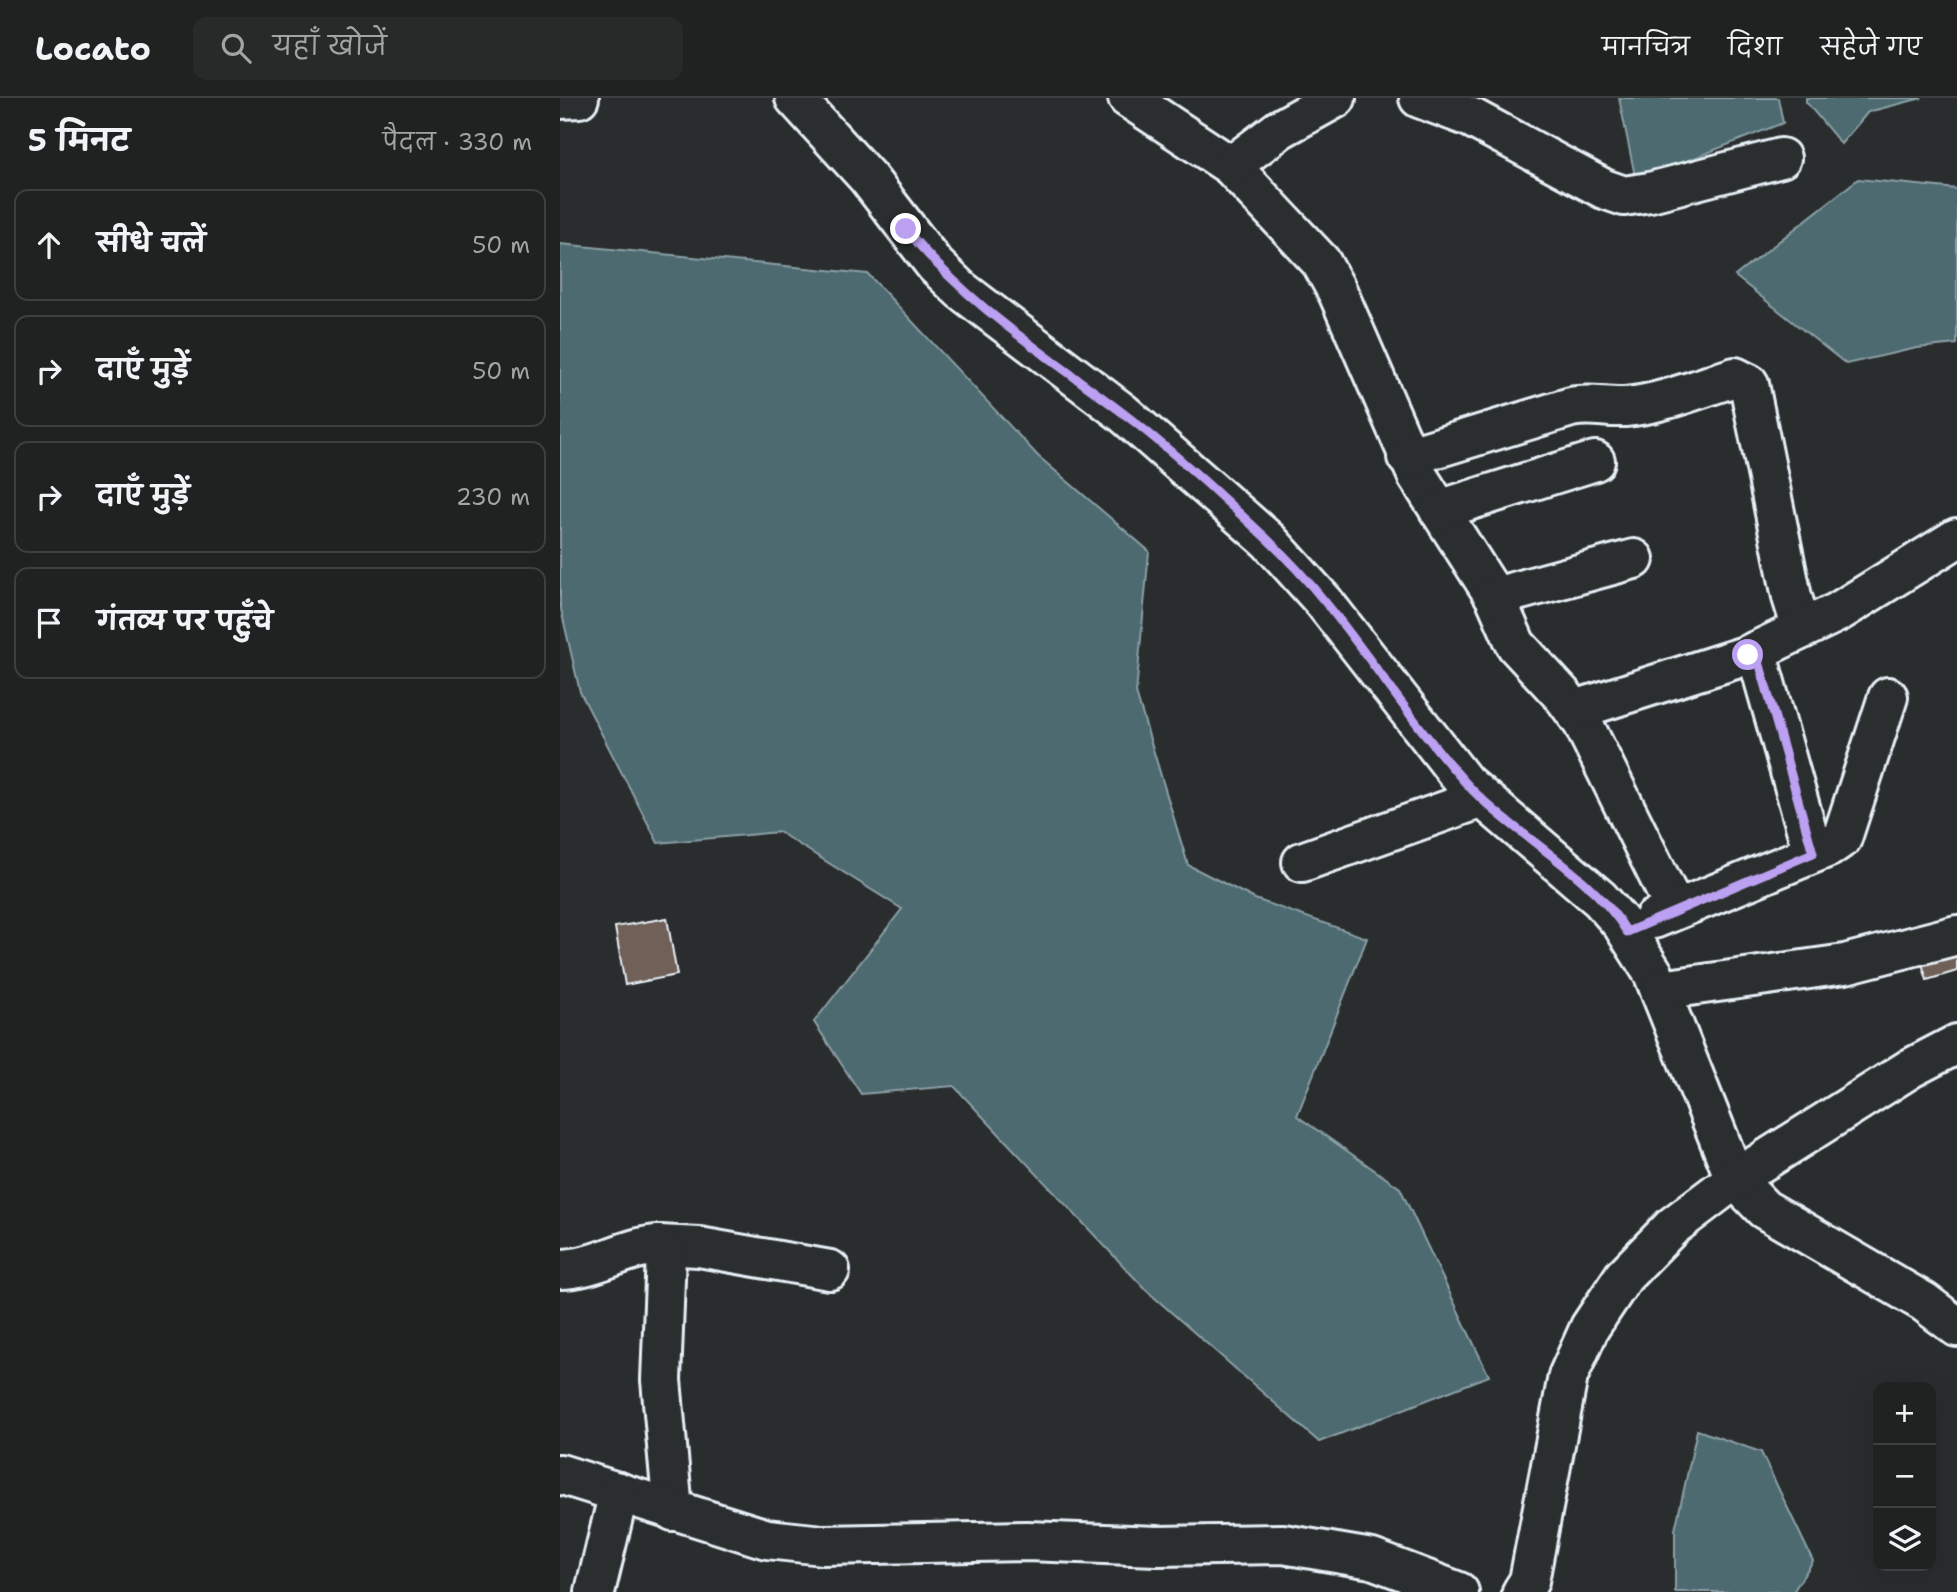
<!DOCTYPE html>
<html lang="hi">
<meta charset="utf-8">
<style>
:root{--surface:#202222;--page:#282a2a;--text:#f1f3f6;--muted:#a2a4a5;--line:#3d3f40}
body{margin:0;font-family:"Shantell Sans","Playpen Sans Deva",sans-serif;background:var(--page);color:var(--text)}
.controls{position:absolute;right:21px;bottom:21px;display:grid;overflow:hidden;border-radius:14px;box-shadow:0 7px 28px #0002}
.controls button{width:63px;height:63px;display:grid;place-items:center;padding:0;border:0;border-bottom:2px solid var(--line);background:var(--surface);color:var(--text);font:35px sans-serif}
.stop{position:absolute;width:21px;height:21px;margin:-16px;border:5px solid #bca0f2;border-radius:50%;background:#fff}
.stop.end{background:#bca0f2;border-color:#fff;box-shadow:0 2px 7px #0008}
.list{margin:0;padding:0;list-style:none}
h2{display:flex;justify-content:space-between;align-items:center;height:91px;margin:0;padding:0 28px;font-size:30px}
h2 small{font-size:23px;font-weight:400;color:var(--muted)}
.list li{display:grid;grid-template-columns:46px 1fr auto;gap:21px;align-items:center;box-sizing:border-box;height:112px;margin:0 14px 14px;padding:0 14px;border:2px solid var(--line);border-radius:14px}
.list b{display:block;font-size:26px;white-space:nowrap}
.list em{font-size:23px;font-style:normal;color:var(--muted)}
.icon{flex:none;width:38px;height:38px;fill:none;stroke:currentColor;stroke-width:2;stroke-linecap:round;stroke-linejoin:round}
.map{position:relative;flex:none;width:1397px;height:1494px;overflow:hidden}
header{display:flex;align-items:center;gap:42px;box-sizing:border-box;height:98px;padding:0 35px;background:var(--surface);border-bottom:2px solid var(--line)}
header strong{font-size:33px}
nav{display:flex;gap:38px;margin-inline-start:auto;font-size:24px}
.search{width:490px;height:63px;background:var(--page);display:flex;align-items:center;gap:18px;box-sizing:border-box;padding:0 24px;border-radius:14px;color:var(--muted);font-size:26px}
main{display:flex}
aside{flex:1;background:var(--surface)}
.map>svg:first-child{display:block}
.water{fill:#4d6a70;stroke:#8ba0a6;stroke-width:2}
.building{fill:#716058;stroke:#e8f1f8;stroke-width:2}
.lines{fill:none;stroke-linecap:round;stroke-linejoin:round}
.minor-casing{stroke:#e8f1f8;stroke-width:44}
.minor{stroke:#2a2d2e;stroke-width:38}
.route{stroke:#bca0f2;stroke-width:9}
</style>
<header>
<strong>Locato</strong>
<div class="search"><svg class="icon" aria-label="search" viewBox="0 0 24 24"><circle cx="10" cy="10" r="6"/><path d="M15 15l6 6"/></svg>यहाँ खोजें</div>
<nav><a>मानचित्र</a><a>दिशा</a><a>सहेजे गए</a></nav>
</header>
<main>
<aside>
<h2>5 मिनट<small>पैदल · 330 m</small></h2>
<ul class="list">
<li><svg class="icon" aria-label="ahead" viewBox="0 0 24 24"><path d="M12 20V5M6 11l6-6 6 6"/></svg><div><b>सीधे चलें</b></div><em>50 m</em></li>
<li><svg class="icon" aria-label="right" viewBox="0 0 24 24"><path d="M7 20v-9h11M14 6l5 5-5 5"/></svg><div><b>दाएँ मुड़ें</b></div><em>50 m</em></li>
<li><svg class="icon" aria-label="right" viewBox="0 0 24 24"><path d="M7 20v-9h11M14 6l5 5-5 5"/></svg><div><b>दाएँ मुड़ें</b></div><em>230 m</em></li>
<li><svg class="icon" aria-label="arrive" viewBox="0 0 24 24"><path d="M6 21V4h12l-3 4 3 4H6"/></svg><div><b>गंतव्य पर पहुँचे</b></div></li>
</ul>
</aside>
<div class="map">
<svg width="1397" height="1494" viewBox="0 0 1397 1494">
<rect width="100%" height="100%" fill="#2a2d2e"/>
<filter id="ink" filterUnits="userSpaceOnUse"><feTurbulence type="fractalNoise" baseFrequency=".0143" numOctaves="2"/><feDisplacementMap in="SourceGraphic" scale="14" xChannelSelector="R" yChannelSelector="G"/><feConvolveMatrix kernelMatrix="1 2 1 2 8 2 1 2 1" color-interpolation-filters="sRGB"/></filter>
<g filter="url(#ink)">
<g class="water">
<path d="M1059,0H1218L1223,25L1076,83Z"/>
<path d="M1246,0H1362L1308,14L1281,46L1246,4Z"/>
<path d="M1298,81L1397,91V246L1357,250L1286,266L1175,178Z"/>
<path d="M0,146L308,176L478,358L589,453L576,595L628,767L695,801L807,840L737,1018L840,1090L929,1278L759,1344L587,1193L394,988L301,996L254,924L342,811L219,734L98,745L20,594L0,507Z"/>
<path d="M1137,1332L1201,1354L1253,1463L1233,1494H1115V1432Z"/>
</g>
<g class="building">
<path d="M107,820L117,877L65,887L55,829Z"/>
<path d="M1397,846V873L1367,882L1359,856Z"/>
</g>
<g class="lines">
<defs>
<g id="minor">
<path d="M235,0L308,80L375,167L401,192L563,315L709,443L764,504L905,685L1040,801L1062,826L1093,875L1175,1081L1204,1111L1364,1204L1397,1229"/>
<path d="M568,0L671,68L761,164L778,195L857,377L935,499L956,547L1004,599L1023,625L1115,811"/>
<path d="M859,0L912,20L1044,91L1064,98L1090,94L1221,60"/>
<path d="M0,1L19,0"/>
<path d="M671,68L720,31L776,0"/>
<path d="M847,359L1011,309C1030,305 1046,310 1065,309C1102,306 1139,290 1175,279L1189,286L1232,499L1242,531"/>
<path d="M879,412L1035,363"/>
<path d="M935,499L1074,461"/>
<path d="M1196,553L1253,755"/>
<path d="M1015,612L1188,557L1278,514L1397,440"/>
<path d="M742,764L922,700"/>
<path d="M1094,821L1269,749L1282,740L1328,599"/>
<path d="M1101,892L1285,866L1397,837"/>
<path d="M99,1147L139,1149L270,1172"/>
<path d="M0,1171C36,1171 64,1149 99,1147L106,1156L101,1282L113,1413"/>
<path d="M0,1376L207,1441L263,1447L467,1443L597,1448L723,1446L812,1461L899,1494"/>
<path d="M35,1494L59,1394"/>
<path d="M962,1494L969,1483L1008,1278L1030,1229L1064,1178L1113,1128L1175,1081L1351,970L1397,946"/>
</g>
</defs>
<use href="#minor" class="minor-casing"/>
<use href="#minor" class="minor"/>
</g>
</g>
<g class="lines" filter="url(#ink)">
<path class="route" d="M346,131C405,205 485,256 559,312C611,351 660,397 707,441C783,512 835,606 904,683C951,736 1030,773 1067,834L1253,755L1196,553L1188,557"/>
</g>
</svg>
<div class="controls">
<button>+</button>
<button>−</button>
<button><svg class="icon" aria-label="layers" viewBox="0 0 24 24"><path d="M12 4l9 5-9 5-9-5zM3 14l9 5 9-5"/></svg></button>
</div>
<div class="stop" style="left:1188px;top:557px"></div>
<div class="stop end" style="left:346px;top:131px"></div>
</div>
</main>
